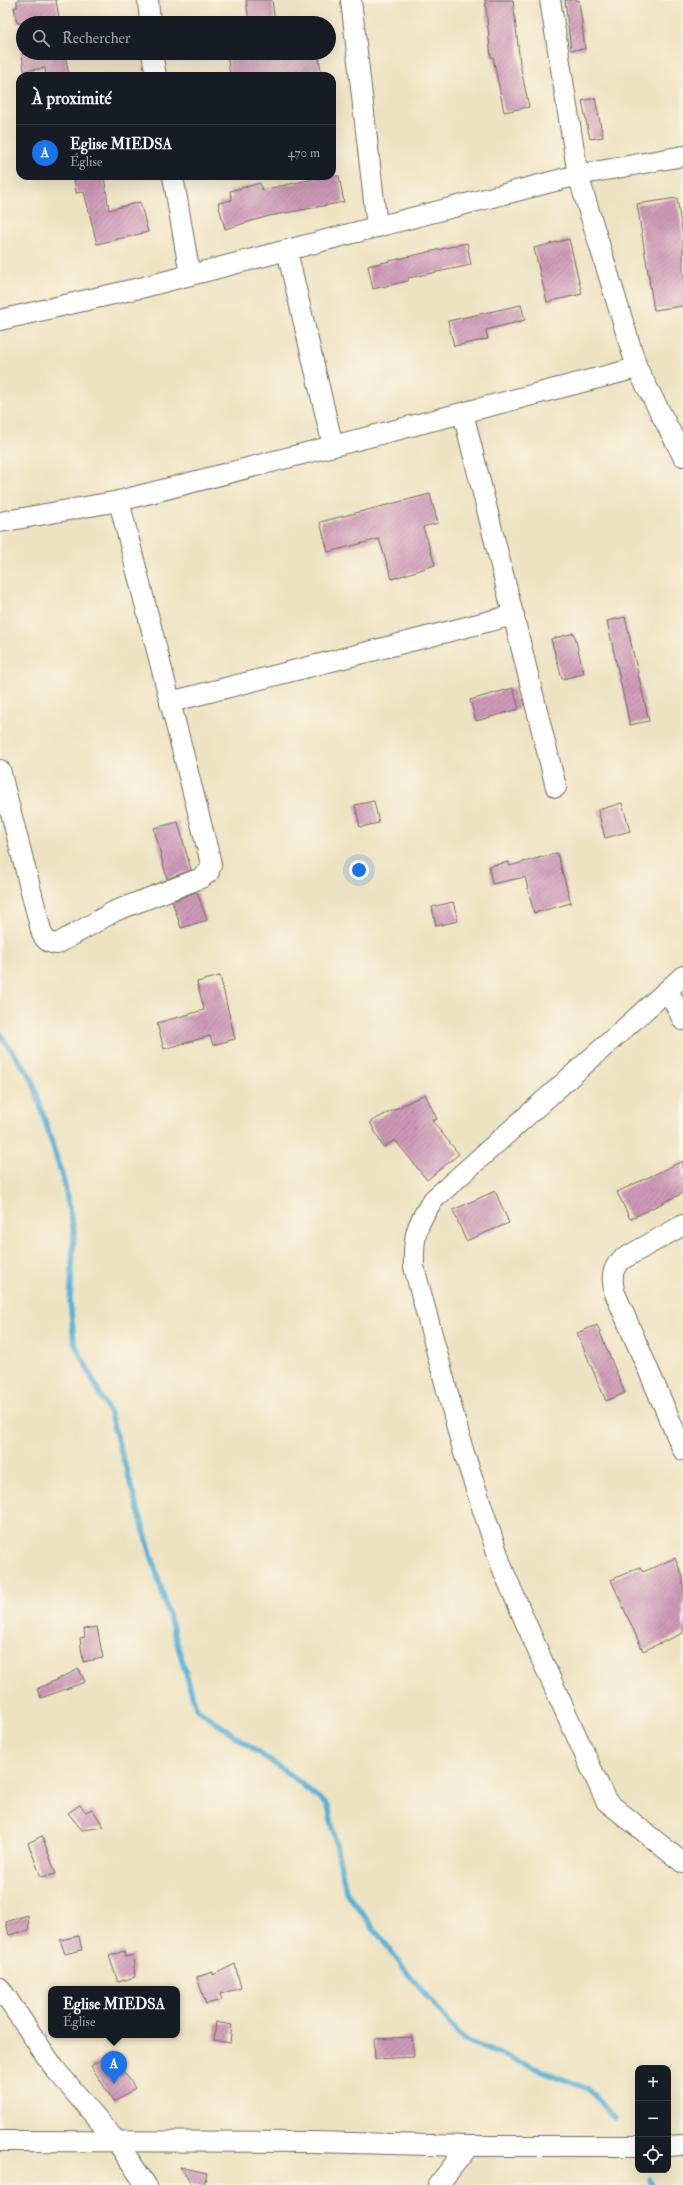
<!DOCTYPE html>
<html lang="fr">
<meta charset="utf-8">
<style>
:root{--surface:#171b24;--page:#20242c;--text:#f1f3f6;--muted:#9ea1a6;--line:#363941;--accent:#1a73e8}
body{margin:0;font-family:"IM FELL Double Pica",serif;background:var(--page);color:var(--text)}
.controls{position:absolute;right:12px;bottom:12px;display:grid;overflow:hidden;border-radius:8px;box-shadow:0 4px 16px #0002}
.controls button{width:36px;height:36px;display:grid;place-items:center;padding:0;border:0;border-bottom:1px solid var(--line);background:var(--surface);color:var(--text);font:20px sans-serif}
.you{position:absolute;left:359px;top:870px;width:14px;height:14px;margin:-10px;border:3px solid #fff;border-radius:50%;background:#1a73e8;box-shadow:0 0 0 6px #1a73e833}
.badge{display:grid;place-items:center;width:26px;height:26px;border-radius:50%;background:var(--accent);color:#fff;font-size:13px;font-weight:700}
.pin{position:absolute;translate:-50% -33px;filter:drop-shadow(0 1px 2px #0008)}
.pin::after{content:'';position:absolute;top:21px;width:14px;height:12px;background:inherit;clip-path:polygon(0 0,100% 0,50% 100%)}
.popup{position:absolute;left:48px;top:1986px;width:132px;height:52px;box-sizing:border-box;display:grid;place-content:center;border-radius:8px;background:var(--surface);filter:drop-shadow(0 1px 3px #0005);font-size:13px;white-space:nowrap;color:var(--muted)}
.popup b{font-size:15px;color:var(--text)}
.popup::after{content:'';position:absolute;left:50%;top:100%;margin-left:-8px;border:8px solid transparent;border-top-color:var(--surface)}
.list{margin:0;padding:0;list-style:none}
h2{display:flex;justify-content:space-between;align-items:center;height:52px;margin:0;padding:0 16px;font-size:17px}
h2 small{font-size:13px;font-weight:400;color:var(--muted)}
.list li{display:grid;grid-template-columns:26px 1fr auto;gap:12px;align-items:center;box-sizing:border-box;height:56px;padding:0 16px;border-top:1px solid var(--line)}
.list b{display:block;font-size:15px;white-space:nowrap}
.list p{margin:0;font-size:13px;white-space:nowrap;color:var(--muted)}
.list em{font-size:13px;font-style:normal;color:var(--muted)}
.icon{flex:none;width:22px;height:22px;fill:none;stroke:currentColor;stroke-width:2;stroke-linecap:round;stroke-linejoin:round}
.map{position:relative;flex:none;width:683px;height:2185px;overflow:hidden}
.search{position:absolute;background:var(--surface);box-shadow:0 4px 16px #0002;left:16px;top:16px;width:320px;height:44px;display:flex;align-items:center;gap:10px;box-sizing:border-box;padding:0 14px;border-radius:22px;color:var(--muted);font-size:15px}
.panel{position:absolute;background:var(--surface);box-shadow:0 4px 16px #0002;left:16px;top:72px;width:320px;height:108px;border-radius:12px}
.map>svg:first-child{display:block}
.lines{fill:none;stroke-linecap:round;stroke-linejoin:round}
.stream{stroke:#5ab1d7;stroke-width:5.5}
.building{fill:url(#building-hatch)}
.minor-casing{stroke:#6f6b60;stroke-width:22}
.minor{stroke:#fff;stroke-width:20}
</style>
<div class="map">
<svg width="683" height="2185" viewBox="0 0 683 2185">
<defs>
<pattern id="building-hatch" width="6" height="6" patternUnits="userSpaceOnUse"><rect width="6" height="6" fill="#ce99b8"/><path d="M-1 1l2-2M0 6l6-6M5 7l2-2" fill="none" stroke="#a77d96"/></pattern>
</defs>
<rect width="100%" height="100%" fill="#fcf5e5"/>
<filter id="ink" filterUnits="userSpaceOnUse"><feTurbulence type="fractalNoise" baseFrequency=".025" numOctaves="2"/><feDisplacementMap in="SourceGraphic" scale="8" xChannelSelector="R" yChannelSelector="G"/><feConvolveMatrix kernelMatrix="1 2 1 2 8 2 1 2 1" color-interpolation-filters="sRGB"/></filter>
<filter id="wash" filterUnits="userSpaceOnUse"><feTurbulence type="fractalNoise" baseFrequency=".012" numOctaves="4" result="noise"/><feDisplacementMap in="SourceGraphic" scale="16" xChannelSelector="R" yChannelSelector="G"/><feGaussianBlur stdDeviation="0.9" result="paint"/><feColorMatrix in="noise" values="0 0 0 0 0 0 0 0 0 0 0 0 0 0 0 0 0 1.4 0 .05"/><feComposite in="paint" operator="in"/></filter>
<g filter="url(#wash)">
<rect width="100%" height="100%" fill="#ede3c2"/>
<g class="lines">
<g class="stream">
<path d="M0,1034L32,1079L64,1182L74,1233L70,1300L74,1342L110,1414L196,1708L297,1780L328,1806L346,1892L409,1975L464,2040L588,2089L615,2118"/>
<path d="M650,2180L652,2185"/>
</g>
</g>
<g id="blocks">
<g class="building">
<path d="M17,0H56L60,23H17L14,7H17Z"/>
<path d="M246,0H272L275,23H249Z"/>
<path d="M485,0H513L520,64L529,107L504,112L493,57H491Z"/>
<path d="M565,0H579L585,49L571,50Z"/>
<path d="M22,53H65L69,76H46L45,68L24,71Z"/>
<path d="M227,53H318L322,76H230Z"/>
<path d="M595,98L603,137L590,139L582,101Z"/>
<path d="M74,176H104L109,210L140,202L148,232L97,244L84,192L76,193Z"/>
<path d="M318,176H339L344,202L269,216L225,229L218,203L232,200L230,191L260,183L262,190L318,178Z"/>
<path d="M677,198L683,237V306L654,310L637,204Z"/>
<path d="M569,239L582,294L547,302L534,248Z"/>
<path d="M467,243L471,265L408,278V281L373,289L368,266Z"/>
<path d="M521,305L525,320L486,330L488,339L454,346L448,321Z"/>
<path d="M430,494L438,523L423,527L435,565L392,579L379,539L328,552L320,522Z"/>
<path d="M625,617L649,721L630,725L607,621Z"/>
<path d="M574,633L584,674L562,679L551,639Z"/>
<path d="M513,688L519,709L476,721L470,700Z"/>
<path d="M374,801L379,823L360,827L355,805Z"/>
<path d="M622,803L630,831L605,838L598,810Z"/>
<path d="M178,822L191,870L167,879L154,828Z"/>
<path d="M557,853L571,903L534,913L525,877L492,884L489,866L509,862V866Z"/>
<path d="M197,892L207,920L181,928L172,901Z"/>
<path d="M453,902L458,921L436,926L432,907Z"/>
<path d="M220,976L235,1039L213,1045L210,1036L164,1049L157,1023L204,1010L197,982Z"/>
<path d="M425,1094L437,1119L432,1121L459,1154L427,1180L395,1140L383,1147L370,1122Z"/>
<path d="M683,1161V1193L630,1219L617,1192Z"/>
<path d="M495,1191L509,1223L466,1241L453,1210Z"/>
<path d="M597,1325L625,1393L606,1401L577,1333Z"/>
<path d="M675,1558L683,1577V1633L643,1651L611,1580L640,1567L643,1572Z"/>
<path d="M97,1627L103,1658L83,1662L80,1638L85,1637L84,1629Z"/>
<path d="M79,1669L85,1682L41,1698L37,1689Z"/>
<path d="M80,1805L86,1812L92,1809L104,1827L82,1830L68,1813Z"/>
<path d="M42,1836L56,1874L41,1877L28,1843Z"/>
<path d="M28,1915L29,1930L9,1935L6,1922Z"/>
<path d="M79,1936L82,1950L65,1954L60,1940Z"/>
<path d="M124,1951L125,1957L133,1955L135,1977L118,1982L109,1956Z"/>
<path d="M235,1964L241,1988L220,1994L222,2000L206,2004L197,1977L213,1972V1975Z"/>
<path d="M216,2022L232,2025L230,2043L214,2040Z"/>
<path d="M412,2037L414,2057L375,2059L374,2039Z"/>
<path d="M112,2052L135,2088L114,2102L91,2066Z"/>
<path d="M180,2167L207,2173L204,2185H193Z"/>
</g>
</g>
</g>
<g filter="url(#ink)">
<use href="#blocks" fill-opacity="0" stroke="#6f6b60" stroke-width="1"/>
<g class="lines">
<defs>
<g id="minor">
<path d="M148,0L150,23"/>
<path d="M351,0L377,227"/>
<path d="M550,0L578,175L637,368L683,456"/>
<path d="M152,53L156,76"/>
<path d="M173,176L190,275"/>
<path d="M287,251L333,446"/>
<path d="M0,320L144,287L578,175L683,156"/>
<path d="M463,413L556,787"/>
<path d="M0,522L119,501L637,368"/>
<path d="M170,702L514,615"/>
<path d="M0,770L42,934C46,941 49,943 57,944L115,911L201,878L209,872L211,865L209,855L119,501"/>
<path d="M683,976L433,1200C416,1225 413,1236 414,1267L463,1450L503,1570L541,1658L606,1801L683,1863"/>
<path d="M668,990L683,1020"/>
<path d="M683,1225L621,1260C611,1270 612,1278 614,1291L683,1450"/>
<path d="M0,1988L55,2069L117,2142L146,2185"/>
<path d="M0,2141L313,2142L469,2146H638"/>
<path d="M668,2146L683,2145"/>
<path d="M438,2185L469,2146"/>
</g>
</defs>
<use href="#minor" class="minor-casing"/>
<use href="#minor" class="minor"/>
</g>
</g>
</svg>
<div class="controls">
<button>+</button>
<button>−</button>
<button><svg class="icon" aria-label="locate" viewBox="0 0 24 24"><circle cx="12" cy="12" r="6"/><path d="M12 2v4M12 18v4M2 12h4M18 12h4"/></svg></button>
</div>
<div class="you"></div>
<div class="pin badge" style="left:114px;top:2084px">A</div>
<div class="popup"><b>Eglise MIEDSA</b>Église</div>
<div class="search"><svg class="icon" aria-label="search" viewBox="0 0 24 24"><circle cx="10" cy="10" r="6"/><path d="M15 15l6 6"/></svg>Rechercher</div>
<section class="panel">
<h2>À proximité<small></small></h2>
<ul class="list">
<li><span class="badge">A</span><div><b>Eglise MIEDSA</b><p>Église</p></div><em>470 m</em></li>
</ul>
</section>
</div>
